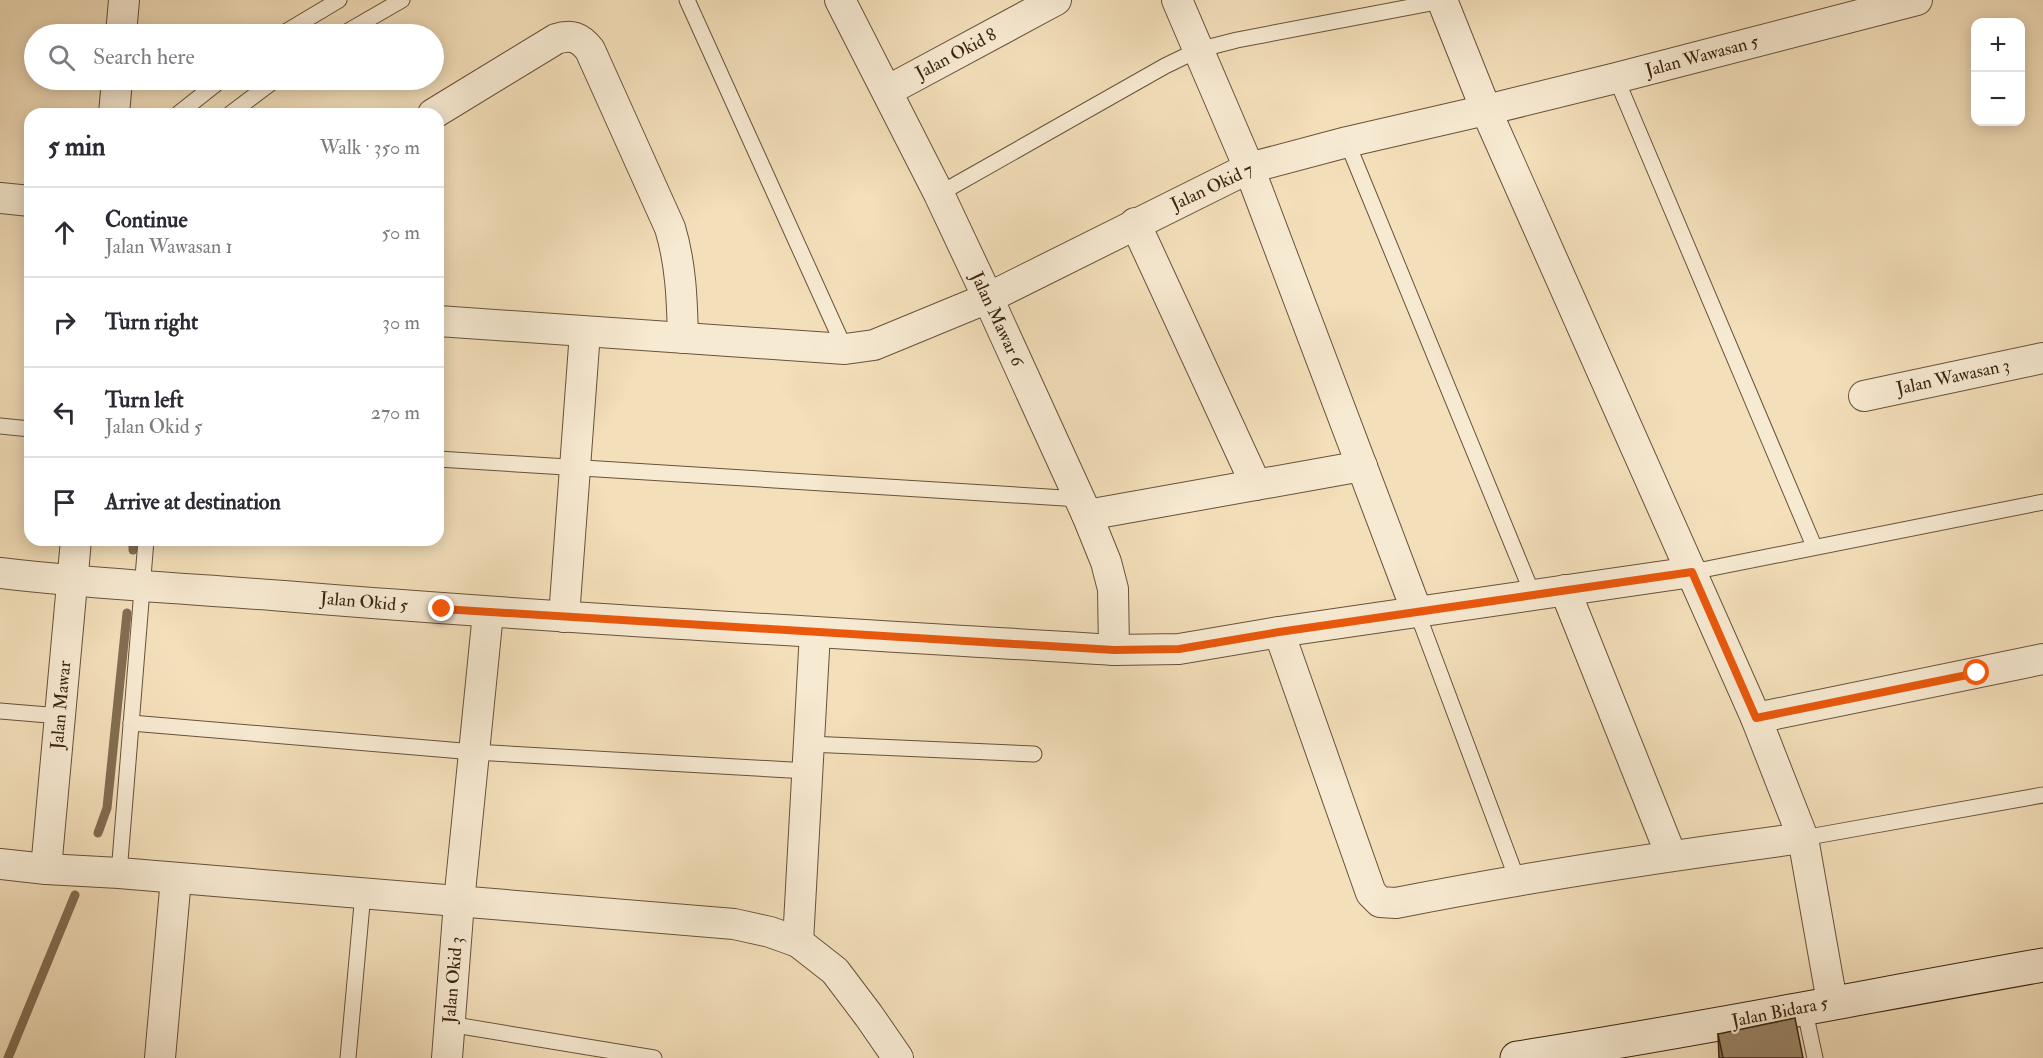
<!DOCTYPE html>
<meta charset="utf-8">
<style>
:root{--surface:#fff;--page:#f2f2f3;--text:#2b2b33;--muted:#7c7c81;--line:#e1e1e2}
body{margin:0;font-family:"IM FELL Double Pica",serif;background:var(--page);color:var(--text)}
.controls{position:absolute;right:18px;top:18px;display:grid;overflow:hidden;border-radius:12px;box-shadow:0 3px 15px #0003}
.controls button{width:54px;height:54px;display:grid;place-items:center;padding:0;border:0;border-bottom:2px solid var(--line);background:var(--surface);color:var(--text);font:30px sans-serif}
.stop{position:absolute;width:18px;height:18px;margin:-14px;border:4px solid #ea580c;border-radius:50%;background:#fff}
.stop.end{background:#ea580c;border-color:#fff;box-shadow:0 2px 6px #0008}
.list{margin:0;padding:0;list-style:none}
h2{display:flex;justify-content:space-between;align-items:center;height:78px;margin:0;padding:0 24px;font-size:26px}
h2 small{font-size:20px;font-weight:400;color:var(--muted)}
.list li{display:grid;grid-template-columns:39px 1fr auto;gap:18px;align-items:center;box-sizing:border-box;height:90px;padding:0 24px;border-top:2px solid var(--line)}
.list b{display:block;font-size:22px;white-space:nowrap}
.list p{margin:0;font-size:20px;white-space:nowrap;color:var(--muted)}
.list em{font-size:20px;font-style:normal;color:var(--muted)}
.icon{flex:none;width:33px;height:33px;fill:none;stroke:currentColor;stroke-width:2;stroke-linecap:round;stroke-linejoin:round}
.map{position:relative;flex:none;width:2043px;height:1058px;overflow:hidden}
.search{position:absolute;background:var(--surface);box-shadow:0 3px 15px #0003;left:24px;top:24px;width:420px;height:66px;display:flex;align-items:center;gap:15px;box-sizing:border-box;padding:0 21px;border-radius:33px;color:var(--muted);font-size:22px}
.panel{position:absolute;background:var(--surface);box-shadow:0 3px 15px #0003;left:24px;top:108px;width:420px;height:438px;border-radius:18px}
.map>svg:first-child{display:block}
.lines{fill:none;stroke-linecap:round;stroke-linejoin:round}
.stream{stroke:#836d52;stroke-width:9}
.lane-casing{stroke:#685239;stroke-width:17}
.street-casing{stroke:#685239;stroke-width:32}
.secondary-casing{stroke:#3a230e;stroke-width:35}
.lane{stroke:#f7ead2;stroke-width:15}
.street{stroke:#f7ead2;stroke-width:30}
.secondary{stroke:#f7ead2;stroke-width:33}
.wall{fill:#847259;stroke:#3a230e;stroke-width:1.5}
.building{fill:#9a8567;stroke:#3a230e;stroke-width:1.5}
.route{stroke:#ea580c;stroke-width:8}
.labels{text-anchor:middle;dominant-baseline:central;stroke-width:4.5;stroke-linejoin:round;paint-order:stroke}
.street-label{font-size:18px;fill:#3a230e;stroke:#f7ead2}
</style>
<div class="map">
<svg width="2043" height="1058" viewBox="0 0 2043 1058">
<rect width="100%" height="100%" fill="#f3dfba"/>
<filter id="stains"><feTurbulence type="fractalNoise" baseFrequency=".00333" numOctaves="4"/><feColorMatrix values="0 0 0 0 .2 0 0 0 0 .09 0 0 0 0 .02 0 0 0 .5 -.17"/></filter>
<radialGradient id="worn" r=".72"><stop offset=".6" stop-color="#630" stop-opacity="0"/><stop offset="1" stop-color="#630" stop-opacity=".3"/></radialGradient>
<g class="lines">
<g class="stream">
<path d="M133,550V540"/>
<path d="M98,833L107,808L127,613"/>
<path d="M8,1058L75,895"/>
</g>
<defs>
<g id="lane">
<path d="M687,0L845,349"/>
<path d="M282,34L339,0"/>
<path d="M343,34L402,0"/>
<path d="M1616,78L1814,546"/>
<path d="M178,114L221,80"/>
<path d="M230,114L275,80"/>
<path d="M1347,142L1533,595"/>
<path d="M939,194L1165,66L1198,50L1237,40L1442,1"/>
<path d="M0,426L30,429"/>
<path d="M438,459L1080,499"/>
<path d="M1692,572L2043,502"/>
<path d="M1417,612L1517,879"/>
<path d="M0,711L60,716"/>
<path d="M131,723L474,752L808,771"/>
<path d="M809,744L1034,754"/>
<path d="M1803,838L2043,795"/>
<path d="M119,873L146,540"/>
<path d="M1804,1007L1815,1058"/>
<path d="M449,1024L654,1058"/>
<path d="M348,1058L363,893"/>
</g>
<g id="street">
<path d="M840,0L939,194L988,298L1087,515L1106,562L1113,589L1114,650"/>
<path d="M1177,0L1249,168L1417,612"/>
<path d="M1442,0L1486,110L1756,718L1803,838L1832,1002"/>
<path d="M121,34L124,0"/>
<path d="M887,91L1056,0"/>
<path d="M114,114L117,80"/>
<path d="M433,114L556,39C571,34 580,37 590,50L670,228C681,264 682,300 683,338"/>
<path d="M0,198L30,201"/>
<path d="M1135,223L1256,485"/>
<path d="M438,321L845,349L874,345L988,298L1249,168L1347,142L1486,110L1616,78L1917,0"/>
<path d="M1864,396L2043,358"/>
<path d="M1087,515L1362,466"/>
<path d="M0,573C98,585 198,589 296,597C569,619 841,633 1114,650L1179,649L1279,632L1692,572"/>
<path d="M1565,590L1671,855"/>
<path d="M564,617L585,332"/>
<path d="M1279,632L1371,893L1380,902L1396,903C1531,876 1667,856 1803,838"/>
<path d="M1756,718L2043,659"/>
<path d="M0,864L46,869L119,873L734,924L770,932L798,942L835,971L869,1016L898,1058"/>
<path d="M46,869L76,540"/>
<path d="M798,942L815,632"/>
<path d="M160,1058L176,878"/>
<path d="M447,1058L459,902L488,613"/>
</g>
<path id="secondary" d="M1517,1058C1693,1031 1868,996 2043,965"/>
</defs>
<use href="#lane" class="lane-casing"/>
<use href="#street" class="street-casing"/>
<use href="#secondary" class="secondary-casing"/>
<use href="#lane" class="lane"/>
<use href="#street" class="street"/>
<use href="#secondary" class="secondary"/>
</g>
<path class="wall" d="M1718,1034L1803,1058H1719Z"/>
<path class="building" d="M1795,1018L1803,1058H1723L1718,1034Z"/>
<g class="lines">
<path class="route" d="M442,609L1114,650L1179,649L1279,632L1692,572L1756,718L1977,673"/>
</g>
<g class="labels">
<g class="street-label">
<text transform="translate(956 54) rotate(-28)">Jalan Okid 8</text>
<text transform="translate(1702 56) rotate(-15)">Jalan Wawasan 5</text>
<text transform="translate(1212 187) rotate(-25)">Jalan Okid 7</text>
<text transform="translate(997 319) rotate(65)">Jalan Mawar 6</text>
<text transform="translate(1953 377) rotate(-12)">Jalan Wawasan 3</text>
<text transform="translate(364 602) rotate(5)">Jalan Okid 5</text>
<text transform="translate(61 705) rotate(-85)">Jalan Mawar</text>
<text transform="translate(453 980) rotate(-85)">Jalan Okid 3</text>
<text transform="translate(1780 1012) rotate(-11)">Jalan Bidara 5</text>
</g>
</g>
<rect width="100%" height="100%" filter="url(#stains)"/>
<rect width="100%" height="100%" fill="url(#worn)"/>
</svg>
<div class="controls">
<button>+</button>
<button>−</button>
</div>
<div class="stop" style="left:1977px;top:673px"></div>
<div class="stop end" style="left:442px;top:609px"></div>
<div class="search"><svg class="icon" aria-label="search" viewBox="0 0 24 24"><circle cx="10" cy="10" r="6"/><path d="M15 15l6 6"/></svg>Search here</div>
<section class="panel">
<h2>5 min<small>Walk · 350 m</small></h2>
<ul class="list">
<li><svg class="icon" aria-label="ahead" viewBox="0 0 24 24"><path d="M12 20V5M6 11l6-6 6 6"/></svg><div><b>Continue</b><p>Jalan Wawasan 1</p></div><em>50 m</em></li>
<li><svg class="icon" aria-label="right" viewBox="0 0 24 24"><path d="M7 20v-9h11M14 6l5 5-5 5"/></svg><div><b>Turn right</b></div><em>30 m</em></li>
<li><svg class="icon" aria-label="left" viewBox="0 0 24 24"><path d="M17 20v-9H6M10 6l-5 5 5 5"/></svg><div><b>Turn left</b><p>Jalan Okid 5</p></div><em>270 m</em></li>
<li><svg class="icon" aria-label="arrive" viewBox="0 0 24 24"><path d="M6 21V4h12l-3 4 3 4H6"/></svg><div><b>Arrive at destination</b></div></li>
</ul>
</section>
</div>
